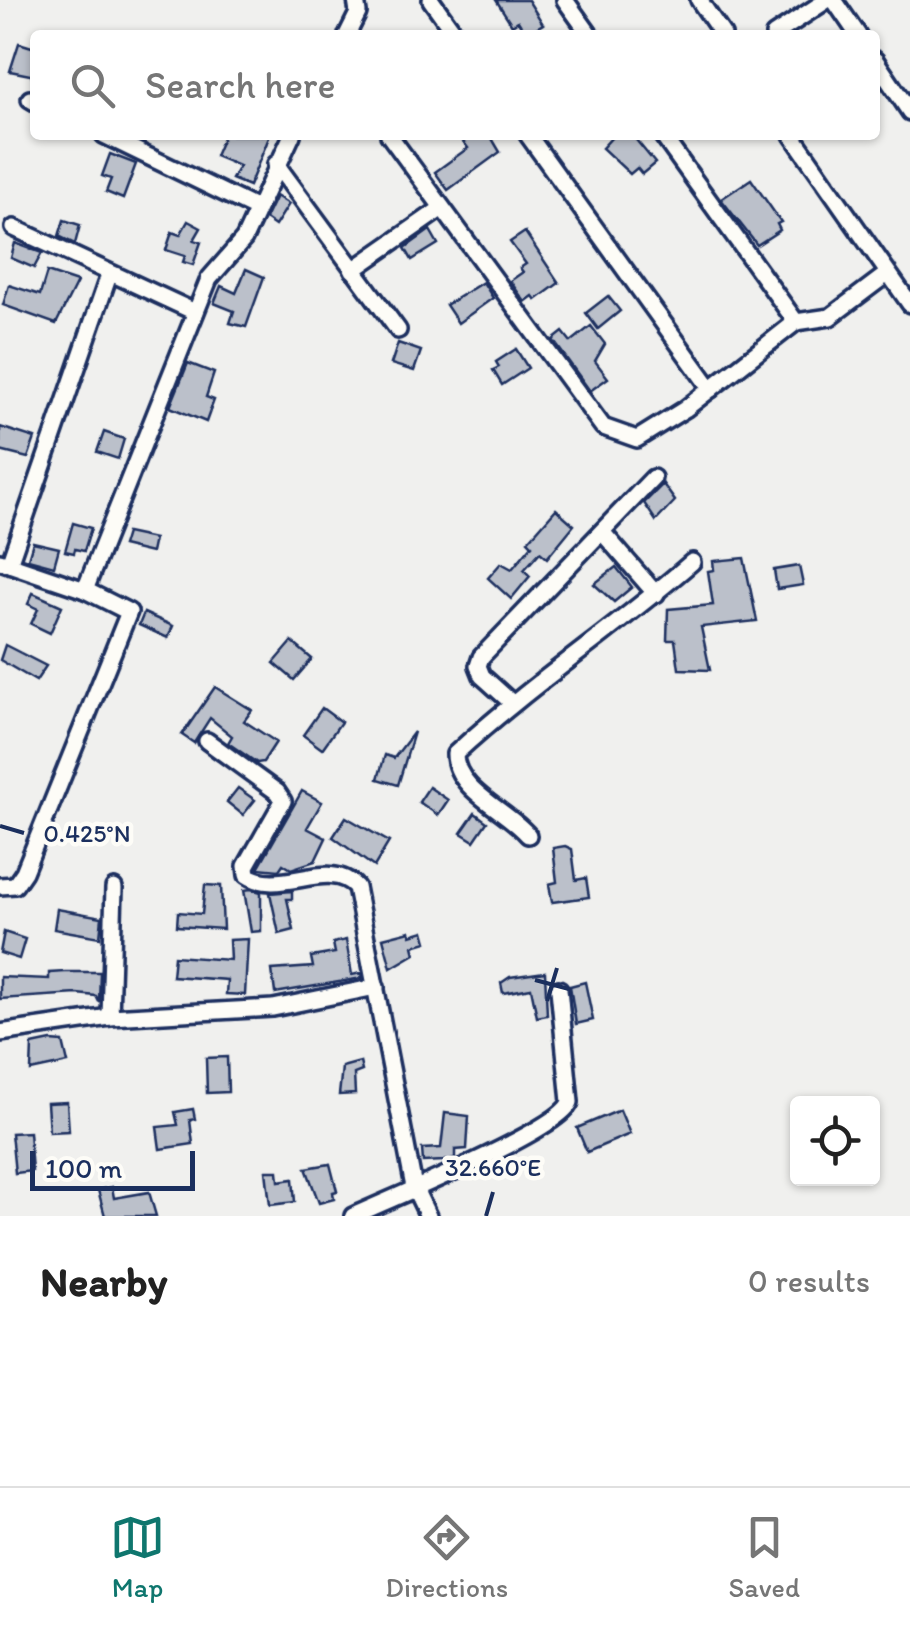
<!DOCTYPE html>
<meta charset="utf-8">
<style>
:root{--surface:#fff;--page:#f2f2f2;--text:#222;--muted:#767676;--line:#e0e0e0;--accent:#0f766e}
body{margin:0;font-family:Itim,sans-serif;background:var(--page);color:var(--text)}
.controls{position:absolute;right:30px;bottom:30px;display:grid;overflow:hidden;border-radius:10px;box-shadow:0 2px 8px #0004}
.controls button{width:90px;height:90px;display:grid;place-items:center;padding:0;border:0;border-bottom:2px solid var(--line);background:var(--surface);color:var(--text);font:50px sans-serif}
.scale{position:absolute;left:30px;bottom:25px;width:165px;box-sizing:border-box;padding-left:10px;border:5px solid #1b2f5e;border-top:0;font-size:28px;line-height:35px;white-space:nowrap;color:#1b2f5e;-webkit-text-stroke:8px #fdfcf7;paint-order:stroke}
.list{margin:0;padding:0;list-style:none}
h2{display:flex;justify-content:space-between;align-items:center;height:130px;margin:0;padding:0 40px;font-size:42px}
h2 small{font-size:32px;font-weight:400;color:var(--muted)}
.icon{flex:none;width:55px;height:55px;fill:none;stroke:currentColor;stroke-width:2;stroke-linecap:round;stroke-linejoin:round}
.map{position:relative;flex:none;width:910px;height:1216px;overflow:hidden}
.search{position:absolute;background:var(--surface);box-shadow:0 2px 8px #0004;left:30px;right:30px;top:30px;height:110px;display:flex;align-items:center;gap:25px;box-sizing:border-box;padding:0 35px;border-radius:10px;color:var(--muted);font-size:38px}
.sheet{height:270px;background:var(--surface)}
nav{display:flex;justify-content:space-around;align-items:center;box-sizing:border-box;height:140px;border-top:2px solid var(--line);background:var(--surface);font-size:28px;color:var(--muted)}
nav a{display:grid;justify-items:center;gap:5px}
nav .on{color:var(--accent)}
.map>svg:first-child{display:block}
.building{fill:#bbc0ca;stroke:#1b2f5e;stroke-width:2.5}
.lines{fill:none;stroke-linecap:round;stroke-linejoin:round}
.minor-casing{stroke:#1b2f5e;stroke-width:22}
.minor{stroke:#fdfcf7;stroke-width:15}
.ticks{fill:none;stroke:#1b2f5e;stroke-width:4}
.ticks-label{font-size:25px;text-anchor:middle;fill:#1b2f5e;stroke:#fdfcf7;stroke-width:9;stroke-linejoin:round;paint-order:stroke}
</style>
<div class="map">
<svg width="910" height="1216" viewBox="0 0 910 1216">
<rect width="100%" height="100%" fill="#f0f0ee"/>
<filter id="ink" filterUnits="userSpaceOnUse"><feTurbulence type="fractalNoise" baseFrequency=".01" numOctaves="2"/><feDisplacementMap in="SourceGraphic" scale="20" xChannelSelector="R" yChannelSelector="G"/><feConvolveMatrix kernelMatrix="1 2 1 2 8 2 1 2 1" color-interpolation-filters="sRGB"/></filter>
<g filter="url(#ink)">
<g class="building">
<path d="M496,0H528L543,24L526,34L518,21L512,25Z"/>
<path d="M19,43L35,48V76L10,71Z"/>
<path d="M224,135H270L249,186L232,179L239,166L215,156Z"/>
<path d="M458,135H490L500,152L448,190L435,172L468,148Z"/>
<path d="M614,135H632L655,163L642,174L637,168L630,174L602,148Z"/>
<path d="M110,154L136,164L123,199L106,192L111,179L102,176Z"/>
<path d="M751,179L781,222L777,224L780,230L757,245L721,199Z"/>
<path d="M276,196L289,204L275,226L265,219Z"/>
<path d="M64,220L80,225L75,244L59,236Z"/>
<path d="M188,221L201,228L194,240L201,242L193,265L183,262L185,256L166,250L172,232L180,235Z"/>
<path d="M430,230L438,244L412,260L405,248Z"/>
<path d="M525,232L559,283L536,300L533,296L525,302L510,281L523,272L520,268L526,264L510,242Z"/>
<path d="M15,243L42,253L34,268L11,258Z"/>
<path d="M246,269L264,277L246,327L230,323L234,311L214,303L221,286L236,293Z"/>
<path d="M47,272L77,282L56,324L3,305L9,285L40,295Z"/>
<path d="M483,282L493,298L458,323L446,305Z"/>
<path d="M608,296L620,311L598,329L586,313Z"/>
<path d="M591,326L605,344L595,361L608,378L590,391L553,340L563,332L571,342Z"/>
<path d="M398,343L421,351L414,371L391,364Z"/>
<path d="M516,349L528,368L502,385L493,370L499,367L496,362Z"/>
<path d="M188,363L214,373L206,397L214,400L206,422L170,407Z"/>
<path d="M0,427L35,438L28,458L0,451Z"/>
<path d="M104,432L124,439L118,459L97,452Z"/>
<path d="M663,484L675,501L656,521L644,503Z"/>
<path d="M556,509L574,525L547,558L540,552L524,570L530,576L511,599L488,578L501,563L512,569L532,545L528,541Z"/>
<path d="M73,523L91,528L84,551L75,549L74,553L65,551Z"/>
<path d="M126,533L154,539L151,553L122,546Z"/>
<path d="M33,542L59,548L54,566L28,559Z"/>
<path d="M744,558L757,621L701,627L710,670L679,669L675,640H667L668,609L713,605L708,571L714,570L713,561Z"/>
<path d="M799,566L803,585L777,589L774,570Z"/>
<path d="M616,567L632,587L614,602L594,584Z"/>
<path d="M33,593L62,606L50,633L31,624L38,609L28,604Z"/>
<path d="M144,613L173,626L168,638L139,625Z"/>
<path d="M292,642L312,659L294,680L274,663Z"/>
<path d="M5,645L46,666L36,681L0,660Z"/>
<path d="M215,687L252,710L244,721L276,742L263,762L257,763L228,743L232,736L210,718L194,743L182,735Z"/>
<path d="M322,708L341,722L322,749L303,735Z"/>
<path d="M414,732L398,785L378,779L385,755L394,758Z"/>
<path d="M429,787L448,800L438,815L419,802Z"/>
<path d="M238,788L255,800L243,815L227,802Z"/>
<path d="M302,791L322,802L307,828L326,838L315,861L291,869L283,864L279,870L258,868Z"/>
<path d="M475,813L487,822L474,841L461,833Z"/>
<path d="M346,817L389,842L374,867L333,837Z"/>
<path d="M565,846L572,849L576,880L586,878L589,897L552,902L549,884L557,882L553,848Z"/>
<path d="M205,885L221,886L223,929L177,926L178,912L202,914Z"/>
<path d="M251,889L261,892V931L251,932L244,890Z"/>
<path d="M292,891V899H287L294,930L279,934L270,893Z"/>
<path d="M57,909L102,917L100,937L54,929Z"/>
<path d="M410,931L411,935L424,931L427,942L413,946L415,954L391,968L383,938Z"/>
<path d="M4,932L25,939L19,959L0,953Z"/>
<path d="M248,939L245,995L226,994L227,980L172,976L174,956L230,960L229,940Z"/>
<path d="M346,940L352,975L361,973L362,978L275,993L272,970L313,967L311,957L335,953L333,943Z"/>
<path d="M65,972H100L99,1002L96,996L77,994L0,999V977L49,979V973Z"/>
<path d="M545,972L547,1015L537,1017L531,988L503,993L501,983L510,977Z"/>
<path d="M585,982L593,1020L576,1024L570,986Z"/>
<path d="M51,1041L63,1042L68,1063L31,1071L32,1045Z"/>
<path d="M227,1057L228,1092L207,1093L206,1058Z"/>
<path d="M360,1062L362,1071L354,1074L355,1094L339,1095L342,1067Z"/>
<path d="M67,1102L69,1131L49,1132L47,1103Z"/>
<path d="M193,1109L195,1119L190,1120L193,1144L160,1149L157,1127L178,1125L175,1112Z"/>
<path d="M620,1110L630,1134L587,1152L577,1128Z"/>
<path d="M445,1113L469,1116L467,1149L455,1150V1158L444,1161L423,1162L422,1149L441,1148Z"/>
<path d="M29,1132L32,1171L15,1173L11,1133Z"/>
<path d="M330,1164L337,1191L333,1192L334,1199L319,1203L306,1168Z"/>
<path d="M266,1171H278L279,1181L293,1179L295,1202L270,1205Z"/>
<path d="M112,1187L114,1198L149,1192L156,1216H105L98,1190Z"/>
</g>
<g class="lines">
<defs>
<g id="minor">
<path d="M431,0L456,35"/>
<path d="M565,0L590,35"/>
<path d="M699,0L723,35"/>
<path d="M834,0L858,35"/>
<path d="M347,35L358,13L356,0"/>
<path d="M774,35L827,0"/>
<path d="M875,60L910,112"/>
<path d="M30,99L35,102"/>
<path d="M104,135L257,209"/>
<path d="M389,135L603,427L637,439L685,409L796,322L830,317L887,274"/>
<path d="M528,135L711,389"/>
<path d="M662,135L796,322"/>
<path d="M792,135L910,304"/>
<path d="M276,164L398,330"/>
<path d="M14,228L195,312"/>
<path d="M353,270L442,208"/>
<path d="M603,533L656,594"/>
<path d="M0,561L85,590L209,279L244,239L292,135"/>
<path d="M9,564L109,275"/>
<path d="M511,702L482,676L478,666L481,657L653,478"/>
<path d="M207,741L277,792L283,801L246,866L247,875C279,897 330,857 356,887L414,1187L428,1216"/>
<path d="M528,835C507,810 455,790 455,754C530,685 615,629 692,562"/>
<path d="M0,886L15,885L24,872L129,612L85,590"/>
<path d="M110,1017L114,888"/>
<path d="M0,1033L110,1017L273,1008L376,987"/>
<path d="M353,1216C391,1198 559,1131 570,1102L559,989"/>
</g>
</defs>
<use href="#minor" class="minor-casing"/>
<use href="#minor" class="minor"/>
</g>
</g>
<path class="ticks" d="M0,826L24,833M535,980L569,989M547,1001L557,968M486,1216L493,1192"/>
<g class="ticks-label">
<text x="87" y="842">0.425°N</text>
<text x="493" y="1176">32.660°E</text>
</g>
</svg>
<div class="controls">
<button><svg class="icon" aria-label="locate" viewBox="0 0 24 24"><circle cx="12" cy="12" r="6"/><path d="M12 2v4M12 18v4M2 12h4M18 12h4"/></svg></button>
</div>
<div class="scale">100 m</div>
<div class="search"><svg class="icon" aria-label="search" viewBox="0 0 24 24"><circle cx="10" cy="10" r="6"/><path d="M15 15l6 6"/></svg>Search here</div>
</div>
<section class="sheet">
<h2>Nearby<small>0 results</small></h2>
<ul class="list">
</ul>
</section>
<nav>
<a class="on"><svg class="icon" aria-label="map" viewBox="0 0 24 24"><path d="M3 6l6-2 6 2 6-2v14l-6 2-6-2-6 2zM9 4v14M15 6v14"/></svg>Map</a>
<a><svg class="icon" aria-label="directions" viewBox="0 0 24 24"><path d="M12 3l9 9-9 9-9-9zM9 14v-3h6M13 9l2 2-2 2"/></svg>Directions</a>
<a><svg class="icon" aria-label="saved" viewBox="0 0 24 24"><path d="M7 4h10v16l-5-4-5 4z"/></svg>Saved</a>
</nav>
